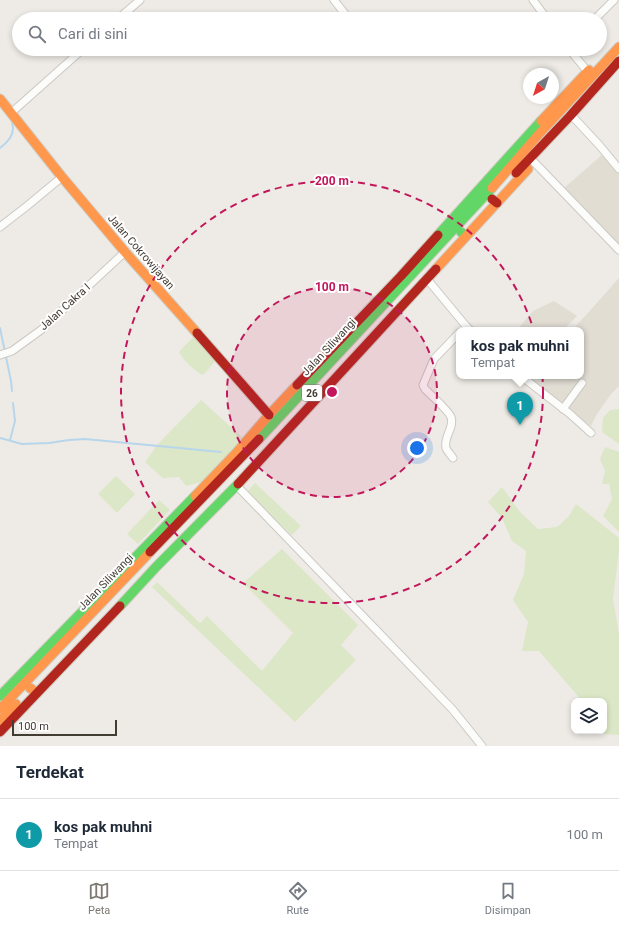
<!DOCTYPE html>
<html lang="id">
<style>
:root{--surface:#fff;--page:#f6f6f7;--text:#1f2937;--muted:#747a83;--line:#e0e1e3;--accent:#7e7972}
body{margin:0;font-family:Roboto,sans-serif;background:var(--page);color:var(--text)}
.controls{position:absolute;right:12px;bottom:12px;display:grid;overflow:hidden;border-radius:8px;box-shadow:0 2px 6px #0003}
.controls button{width:36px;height:36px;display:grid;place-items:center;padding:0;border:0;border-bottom:1px solid var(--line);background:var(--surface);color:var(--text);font:20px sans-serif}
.compass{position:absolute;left:523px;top:68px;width:36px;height:36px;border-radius:50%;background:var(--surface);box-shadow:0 2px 6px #0003;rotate:219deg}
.scale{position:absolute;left:12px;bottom:10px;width:105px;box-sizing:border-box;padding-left:4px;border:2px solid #423c33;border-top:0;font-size:11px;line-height:14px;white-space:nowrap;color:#423c33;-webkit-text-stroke:3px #fff;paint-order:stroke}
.you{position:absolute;left:417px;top:448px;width:14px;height:14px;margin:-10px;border:3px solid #fff;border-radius:50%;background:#1a73e8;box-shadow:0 0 0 6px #1a73e833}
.badge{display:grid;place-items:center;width:26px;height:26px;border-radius:50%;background:var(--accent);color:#fff;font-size:13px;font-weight:700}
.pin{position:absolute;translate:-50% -33px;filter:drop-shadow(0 1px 2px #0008)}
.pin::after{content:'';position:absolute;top:21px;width:14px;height:12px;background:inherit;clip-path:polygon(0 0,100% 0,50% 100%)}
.popup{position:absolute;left:456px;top:327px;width:128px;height:52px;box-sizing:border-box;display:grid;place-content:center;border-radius:8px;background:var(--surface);filter:drop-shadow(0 1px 3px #0005);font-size:13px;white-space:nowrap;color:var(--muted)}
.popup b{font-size:15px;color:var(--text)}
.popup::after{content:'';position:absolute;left:50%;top:100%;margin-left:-8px;border:8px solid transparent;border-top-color:var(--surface)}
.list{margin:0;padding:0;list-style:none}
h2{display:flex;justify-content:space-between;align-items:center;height:52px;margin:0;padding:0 16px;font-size:17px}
h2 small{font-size:13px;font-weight:400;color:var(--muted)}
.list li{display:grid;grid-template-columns:26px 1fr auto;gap:12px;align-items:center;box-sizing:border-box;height:72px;padding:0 16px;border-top:1px solid var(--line)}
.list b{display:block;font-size:15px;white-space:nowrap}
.list p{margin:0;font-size:13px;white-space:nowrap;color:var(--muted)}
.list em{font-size:13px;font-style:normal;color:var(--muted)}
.icon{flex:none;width:22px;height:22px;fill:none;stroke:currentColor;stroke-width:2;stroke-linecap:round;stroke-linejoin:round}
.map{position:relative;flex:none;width:619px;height:746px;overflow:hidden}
.search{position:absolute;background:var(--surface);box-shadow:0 2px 6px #0003;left:12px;right:12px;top:12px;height:44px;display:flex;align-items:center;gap:10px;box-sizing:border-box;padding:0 14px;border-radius:22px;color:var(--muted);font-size:15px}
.sheet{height:124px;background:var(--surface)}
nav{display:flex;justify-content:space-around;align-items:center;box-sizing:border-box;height:56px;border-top:1px solid var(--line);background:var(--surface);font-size:11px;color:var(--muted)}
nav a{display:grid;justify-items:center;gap:2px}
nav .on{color:var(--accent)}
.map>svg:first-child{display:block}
.residential{fill:#e1ddd3}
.green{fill:#dbe7c6}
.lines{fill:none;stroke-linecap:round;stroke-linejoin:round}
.stream{stroke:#b7d6eb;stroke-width:2}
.street-casing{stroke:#ccc9c4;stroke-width:9}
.fast-casing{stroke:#cecabf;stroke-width:11}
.slow-casing{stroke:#cecabf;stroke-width:11}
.jam-casing{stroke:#cecabf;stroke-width:11}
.street{stroke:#fcfcfb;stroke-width:7}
.fast{stroke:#63d668;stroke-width:9}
.slow{stroke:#ff974d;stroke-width:9}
.jam{stroke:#b3261e;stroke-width:9}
.ring{fill:none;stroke:#c2185b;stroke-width:2;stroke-dasharray:7 5}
.labels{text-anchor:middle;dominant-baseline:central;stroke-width:4;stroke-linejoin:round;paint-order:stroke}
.shield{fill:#fff;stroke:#7b7670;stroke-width:1}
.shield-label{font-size:10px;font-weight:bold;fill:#423c33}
.street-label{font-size:11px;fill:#423c33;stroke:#fff}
.centre{fill:#c2185b;stroke:#fff;stroke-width:2}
.ring-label{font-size:12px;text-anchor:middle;font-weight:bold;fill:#c2185b;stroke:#fff;stroke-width:4;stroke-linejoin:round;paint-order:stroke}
</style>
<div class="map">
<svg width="619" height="746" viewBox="0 0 619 746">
<rect width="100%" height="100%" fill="#eeebe6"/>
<g class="residential">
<path d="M603,154L619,173V245L564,188Z"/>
<path d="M619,278V386L611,394L597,414L591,426L525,377L581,376V330H572L588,313Z"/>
<path d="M554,301L577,316L563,330H517L533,311Z"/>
</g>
<g class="green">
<path d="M194,336L216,360L206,372L202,375C195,371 182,359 179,352Z"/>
<path d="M201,400L243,438L201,482L186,486L179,477L163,478L145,462L158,444Z"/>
<path d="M619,409V444L602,432L603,418L610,410Z"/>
<path d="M605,447L619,452V532L603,516L612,499L609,484H602L605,471L600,459Z"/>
<path d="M116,476L135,494L117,513L98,494Z"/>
<path d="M255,483L301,526L292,535L246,493Z"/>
<path d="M502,487L520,512L538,529L557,527L569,516L576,504L619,538V551L613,599L619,634V735L604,734L602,731H604V701H581L577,695L539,651H522L528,622L513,600L524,574L526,551L512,541L502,518L488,502Z"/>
<path d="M159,500L170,510L138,544L127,534Z"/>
<path d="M282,549L358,625L341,645L356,660L295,722L152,587L157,582L200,623L207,616L262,671L293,633L243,583Z"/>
</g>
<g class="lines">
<g class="stream">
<path d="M0,148C8,142 16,134 12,123"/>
<path d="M0,328L11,381L12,391"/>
<path d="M0,438L22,444L49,443L69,440L85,439L221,452"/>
<path d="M10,440L15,421L13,403"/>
</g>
<defs>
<g id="street">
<path d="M334,0L349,19"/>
<path d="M533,0L547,19"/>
<path d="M118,19L140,0"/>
<path d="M595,19L614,0"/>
<path d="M569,49L588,72"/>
<path d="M11,113L83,49"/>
<path d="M574,118L600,146L619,169"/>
<path d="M534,162L619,250"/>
<path d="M0,227L27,206L62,177"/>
<path d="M427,279L466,326L470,330"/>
<path d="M0,355L12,351L41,330L125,252"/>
<path d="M521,376L570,414L591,433"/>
<path d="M563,409L582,383"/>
<path d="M453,458C451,455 447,451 446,448C443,437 455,427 451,417C448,410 431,395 425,389L423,385L434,359L459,333"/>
<path d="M237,486L383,637L453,710L482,746"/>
</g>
<g id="fast">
<path d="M461,232L466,236"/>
<path d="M438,235L541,121"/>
<path d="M259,439L492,188"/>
<path d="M120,606L156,567L238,484"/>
<path d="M0,696L195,496"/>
</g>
<g id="slow">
<path d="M0,99L62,177L125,252L197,333"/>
<path d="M541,121L589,70"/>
<path d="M492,188L539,134L619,47"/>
<path d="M436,269L528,169"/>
<path d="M195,496L237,452L269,415L297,385"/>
<path d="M30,688L37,693"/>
<path d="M0,709L150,552"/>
<path d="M0,721L16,704"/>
</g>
<g id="jam">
<path d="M516,173L570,116L619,61"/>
<path d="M492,199L497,203"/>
<path d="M197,333L269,415"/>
<path d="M297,385L401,276L438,235"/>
<path d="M238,484L436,269"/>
<path d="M150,552L259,439"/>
<path d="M0,732L120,606"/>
</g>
</defs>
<use href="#street" class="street-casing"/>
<use href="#fast" class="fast-casing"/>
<use href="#slow" class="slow-casing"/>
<use href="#jam" class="jam-casing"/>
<use href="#street" class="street"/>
<use href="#fast" class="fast"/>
<use href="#slow" class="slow"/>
<use href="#jam" class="jam"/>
</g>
<circle cx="332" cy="392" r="105" fill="#c2185b" fill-opacity=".12"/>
<g class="ring">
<circle cx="332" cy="392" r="105"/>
<circle cx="332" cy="392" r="211"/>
</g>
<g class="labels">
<rect class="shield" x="302" y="385" width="20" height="16" rx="3"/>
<g class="shield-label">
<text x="312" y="393">26</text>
</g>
<g class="street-label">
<text transform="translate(141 252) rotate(49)">Jalan Cokrowijayan</text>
<text transform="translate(65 307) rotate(-42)">Jalan Cakra I</text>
<text transform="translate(329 347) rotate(-47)">Jalan Siliwangi</text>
<text transform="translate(106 582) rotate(-46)">Jalan Siliwangi</text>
</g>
</g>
<circle cx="332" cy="392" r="6" class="centre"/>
<g class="ring-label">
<text x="332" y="185">200 m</text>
<text x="332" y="291">100 m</text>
</g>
</svg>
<div class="controls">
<button><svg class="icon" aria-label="layers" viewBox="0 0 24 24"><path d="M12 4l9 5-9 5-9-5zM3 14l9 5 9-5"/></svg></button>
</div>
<svg class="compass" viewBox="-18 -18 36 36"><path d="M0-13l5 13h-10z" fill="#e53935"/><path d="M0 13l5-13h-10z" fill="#747a83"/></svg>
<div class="scale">100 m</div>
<div class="you"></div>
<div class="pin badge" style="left:520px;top:425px;background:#0f9aa8">1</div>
<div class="popup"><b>kos pak muhni</b>Tempat</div>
<div class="search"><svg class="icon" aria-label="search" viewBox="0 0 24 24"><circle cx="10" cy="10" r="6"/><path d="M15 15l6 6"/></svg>Cari di sini</div>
</div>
<section class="sheet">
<h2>Terdekat<small></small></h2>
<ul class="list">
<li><span class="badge" style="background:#0f9aa8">1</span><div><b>kos pak muhni</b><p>Tempat</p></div><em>100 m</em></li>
</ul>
</section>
<nav>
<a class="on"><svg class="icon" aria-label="map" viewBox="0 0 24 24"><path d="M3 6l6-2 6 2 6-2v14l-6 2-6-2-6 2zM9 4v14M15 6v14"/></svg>Peta</a>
<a><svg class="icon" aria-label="directions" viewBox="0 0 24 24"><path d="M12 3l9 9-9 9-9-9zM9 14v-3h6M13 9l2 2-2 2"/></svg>Rute</a>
<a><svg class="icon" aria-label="saved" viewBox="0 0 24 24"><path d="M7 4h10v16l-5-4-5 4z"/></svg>Disimpan</a>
</nav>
